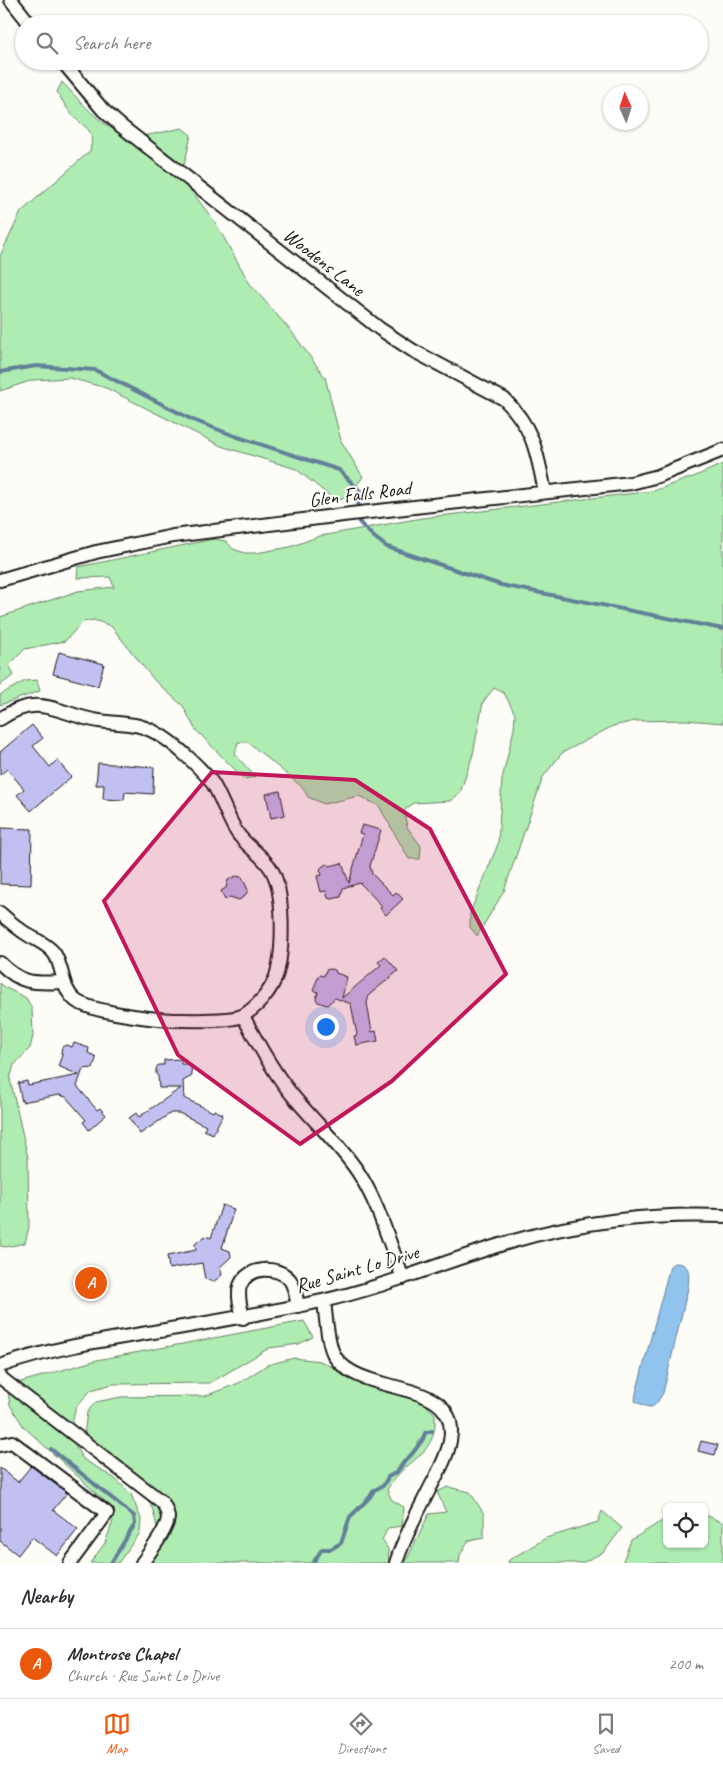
<!DOCTYPE html>
<meta charset="utf-8">
<style>
:root{--surface:#fff;--page:#f7f7f7;--text:#2b2b33;--muted:#7c7c81;--line:#e1e1e2;--accent:#ea580c}
body{margin:0;font-family:Caveat,sans-serif;background:var(--page);color:var(--text)}
.controls{position:absolute;right:15px;bottom:15px;display:grid;overflow:hidden;border-radius:8px;box-shadow:0 1px 4px #0004}
.controls button{width:45px;height:45px;display:grid;place-items:center;padding:0;border:0;border-bottom:1px solid var(--line);background:var(--surface);color:var(--text);font:25px sans-serif}
.compass{position:absolute;left:603px;top:85px;width:45px;height:45px;border-radius:50%;background:var(--surface);box-shadow:0 1px 4px #0004;rotate:357deg}
.you{position:absolute;left:325px;top:1026px;width:18px;height:18px;margin:-12px;border:4px solid #fff;border-radius:50%;background:#1a73e8;box-shadow:0 0 0 8px #1a73e833}
.badge{display:grid;place-items:center;width:32px;height:32px;border-radius:50%;background:var(--accent);color:#fff;font-size:16px;font-weight:700}
.pin{position:absolute;translate:-50% -50%;border:2px solid #fff;box-shadow:0 1px 5px #0006}
.list{margin:0;padding:0;list-style:none}
h2{display:flex;justify-content:space-between;align-items:center;height:65px;margin:0;padding:0 20px;font-size:21px}
h2 small{font-size:16px;font-weight:400;color:var(--muted)}
.list li{display:grid;grid-template-columns:32px 1fr auto;gap:15px;align-items:center;box-sizing:border-box;height:70px;padding:0 20px;border-top:1px solid var(--line)}
.list b{display:block;font-size:19px;white-space:nowrap}
.list p{margin:0;font-size:16px;white-space:nowrap;color:var(--muted)}
.list em{font-size:16px;font-style:normal;color:var(--muted)}
.icon{flex:none;width:28px;height:28px;fill:none;stroke:currentColor;stroke-width:2;stroke-linecap:round;stroke-linejoin:round}
.map{position:relative;flex:none;width:723px;height:1563px;overflow:hidden}
.search{position:absolute;background:var(--surface);box-shadow:0 1px 4px #0004;left:15px;right:15px;top:15px;height:55px;display:flex;align-items:center;gap:12px;box-sizing:border-box;padding:0 18px;border-radius:28px;color:var(--muted);font-size:19px}
.sheet{height:135px;background:var(--surface)}
nav{display:flex;justify-content:space-around;align-items:center;box-sizing:border-box;height:70px;border-top:1px solid var(--line);background:var(--surface);font-size:14px;color:var(--muted)}
nav a{display:grid;justify-items:center;gap:2px}
nav .on{color:var(--accent)}
.map>svg:first-child{display:block}
.green{fill:#afecb2;stroke:#668467}
.water{fill:#90c3ed;stroke:#628099}
.lines{fill:none;stroke-linecap:round;stroke-linejoin:round}
.stream{stroke:#628099;stroke-width:4}
.building{fill:#c2bff1;stroke:#1c1c1c}
.minor-casing{stroke:#1c1c1c;stroke-width:16}
.minor{stroke:#fdfcf7;stroke-width:12}
.marked{fill:#c2185b;fill-opacity:0.2;stroke:#c2185b;stroke-width:4;stroke-linejoin:round}
.labels{text-anchor:middle;dominant-baseline:central;stroke-width:4;stroke-linejoin:round;paint-order:stroke}
.street-label{font-size:20px;fill:#1c1c1c;stroke:#fdfcf7}
</style>
<div class="map">
<svg width="723" height="1563" viewBox="0 0 723 1563">
<rect width="100%" height="100%" fill="#fdfcf7"/>
<filter id="ink" filterUnits="userSpaceOnUse"><feTurbulence type="fractalNoise" baseFrequency=".02" numOctaves="2"/><feDisplacementMap in="SourceGraphic" scale="10" xChannelSelector="R" yChannelSelector="G"/><feConvolveMatrix kernelMatrix="1 2 1 2 8 2 1 2 1" color-interpolation-filters="sRGB"/></filter>
<g filter="url(#ink)">
<g class="green">
<path d="M62,82C81,101 107,136 136,136C150,136 167,131 182,128L191,135L183,170L186,184L215,222L250,284L291,331L325,377L341,441L363,477L349,495L336,501L296,469L221,446L106,388L70,378L33,380L0,391V256L21,212L90,151C95,128 87,130 73,116C67,109 62,100 57,92Z"/>
<path d="M723,464V723L686,720L635,721L613,726L562,753L543,777L504,891L477,936L470,927V913L498,844L502,779L514,729L515,714L504,693L494,688L483,702L473,754L460,793L450,801L413,803L404,811L407,827L421,846L420,859H409L379,806L359,796L324,804L308,797L302,787L248,742H238L235,754L255,777L244,779L195,729L183,706L154,680L111,626L94,620L83,622L65,641L25,649L9,665L14,675L0,685V617L78,591L114,587L110,577L77,578L78,567L214,539L226,541L233,549L245,553H256L290,547L320,536L422,518L653,491L693,477Z"/>
<path d="M37,680L40,691L0,705V695L25,681Z"/>
<path d="M0,983L6,988L26,998L32,1008L33,1036L30,1048L14,1065L10,1079L28,1158L29,1227L25,1243L6,1247L0,1246Z"/>
<path d="M304,1321L313,1337L299,1344L269,1348L210,1383L113,1384L91,1390L76,1407L72,1423L76,1448L83,1459L114,1478L131,1494L141,1519L140,1533L118,1563H90L105,1543L113,1521L108,1504L24,1427L10,1405L7,1386L97,1360Z"/>
<path d="M294,1358L320,1361L369,1385L418,1397L435,1414C438,1459 403,1458 387,1490L392,1500L404,1507L402,1526L388,1528L382,1540L388,1549L389,1563H143L159,1536L153,1510L140,1486L84,1435L87,1412L96,1402L121,1397L205,1396L239,1383L267,1365Z"/>
<path d="M448,1487L470,1492L484,1514V1538L468,1541L460,1555L459,1563H405L429,1514L446,1512L437,1492Z"/>
<path d="M602,1511L622,1528L604,1552L582,1563H508L509,1560L546,1538L598,1522Z"/>
<path d="M708,1516L723,1523V1563H622L631,1540L662,1521L667,1520V1544H704V1517Z"/>
</g>
<path class="water" d="M674,1263C692,1263 689,1275 688,1288L663,1393C653,1410 652,1410 635,1401L636,1393L670,1266Z"/>
<g class="lines">
<g class="stream">
<path d="M0,372L36,366L95,370L193,420L235,436L339,470L361,492L358,506L359,522L374,537L387,547L501,585L723,629"/>
<path d="M51,1449L134,1516L135,1524L111,1563"/>
<path d="M313,1563L322,1549H331L341,1543L350,1517L370,1497L374,1490L383,1486L388,1477L397,1472L404,1462L412,1454L423,1439L425,1433L432,1431"/>
</g>
</g>
<g class="building">
<path d="M59,652L104,664L98,686L53,674Z"/>
<path d="M32,725L43,738L33,746L50,767L57,760L71,777L31,811L17,795L24,789L7,769L0,775V752Z"/>
<path d="M98,763L154,767L153,794L125,792L124,800L103,799L104,785H96Z"/>
<path d="M280,791L285,815L271,818L266,794Z"/>
<path d="M362,825L381,830L370,866L372,874L393,895L396,892L403,899L386,915L380,908L382,906L360,883L343,888L341,897L332,899L328,898L326,891L321,892L317,876L322,875L320,869L323,866L327,864L330,866L342,863L349,883L363,834L359,833Z"/>
<path d="M1,828L32,829L31,885L0,884Z"/>
<path d="M236,876L242,877L248,890L245,896L239,900L230,897L225,900L221,891L226,888L228,880Z"/>
<path d="M385,956L398,971L369,995L367,1003L372,1032L376,1031L378,1041L356,1045L354,1036L357,1035L351,1004L335,998L327,1005L318,1002L316,999L318,992L313,990L319,975L324,976L326,970L330,969L335,970L336,973L347,977L342,998L381,965L378,962Z"/>
<path d="M74,1043L89,1048L88,1053L95,1056L96,1059L93,1068L83,1069L77,1086L97,1110L100,1108L106,1115L89,1130L83,1122L86,1120L66,1097L59,1095L22,1102L18,1083L27,1081L28,1085L79,1075L58,1066L62,1055L61,1052L62,1047L66,1045L72,1047Z"/>
<path d="M181,1059V1064H189L191,1067L192,1076L183,1081L184,1098L213,1112L214,1110L223,1114L213,1134L204,1130L206,1126L179,1113H171L140,1134L129,1118L136,1113L139,1117L181,1088H159L158,1076L156,1074V1069L158,1065H164V1060Z"/>
<path d="M222,1205L234,1209L222,1248L230,1251L231,1257L220,1267L222,1275L213,1282L205,1279L202,1263L169,1269L167,1256L196,1250L195,1244L205,1236L211,1238Z"/>
<path d="M97,1270L101,1293L86,1295L82,1272Z"/>
<path d="M701,1441L718,1445L715,1455L698,1451Z"/>
<path d="M31,1466L67,1493L53,1510L78,1529L57,1556L32,1537L18,1555L0,1541V1468L18,1482Z"/>
</g>
<g class="lines">
<defs>
<g id="minor">
<path d="M11,0L30,24"/>
<path d="M62,61L103,110L121,126L380,329L412,350L504,399C534,428 537,453 545,492"/>
<path d="M0,580L96,552L173,536L351,514L631,483L658,476L723,450"/>
<path d="M0,719C41,691 58,715 99,721C126,725 138,721 163,737C177,746 204,771 213,784C222,799 227,816 236,831C245,846 262,854 271,869C285,891 284,955 275,979C269,993 257,1007 244,1015C232,1022 188,1020 173,1020C152,1019 90,1012 75,1000C61,988 64,968 54,953C47,944 38,941 28,935C18,929 9,921 0,913"/>
<path d="M0,963C22,985 34,983 64,982"/>
<path d="M243,1016C257,1042 271,1068 289,1091C311,1119 338,1142 358,1172C379,1204 389,1243 403,1278"/>
<path d="M324,1301C326,1316 327,1344 335,1357C362,1398 462,1376 450,1441C447,1458 437,1474 429,1490C417,1514 404,1537 396,1563"/>
<path d="M243,1318C241,1308 237,1296 240,1286C247,1266 278,1265 290,1280C295,1287 296,1297 298,1306"/>
<path d="M0,1366C57,1346 118,1338 177,1328C226,1320 274,1311 322,1301C386,1287 447,1260 510,1242C577,1222 653,1213 723,1216"/>
<path d="M0,1376L1,1378L162,1502C165,1506 167,1511 168,1517C168,1529 149,1553 142,1563"/>
<path d="M0,1445L12,1442L107,1513L70,1563"/>
</g>
</defs>
<use href="#minor" class="minor-casing"/>
<use href="#minor" class="minor"/>
</g>
</g>
<path class="marked" d="M212,772L355,780L430,829L506,974L392,1081L300,1144L178,1055L104,901Z"/>
<g class="labels">
<g class="street-label">
<text transform="translate(324 262) rotate(38)">Woodens Lane</text>
<text transform="translate(360 494) rotate(-7)">Glen Falls Road</text>
<text transform="translate(357 1269) rotate(-16)">Rue Saint Lo Drive</text>
</g>
</g>
</svg>
<div class="controls">
<button><svg class="icon" aria-label="locate" viewBox="0 0 24 24"><circle cx="12" cy="12" r="6"/><path d="M12 2v4M12 18v4M2 12h4M18 12h4"/></svg></button>
</div>
<svg class="compass" viewBox="-18 -18 36 36"><path d="M0-13l5 13h-10z" fill="#e53935"/><path d="M0 13l5-13h-10z" fill="#7c7c81"/></svg>
<div class="you"></div>
<div class="pin badge" style="left:91px;top:1283px">A</div>
<div class="search"><svg class="icon" aria-label="search" viewBox="0 0 24 24"><circle cx="10" cy="10" r="6"/><path d="M15 15l6 6"/></svg>Search here</div>
</div>
<section class="sheet">
<h2>Nearby<small></small></h2>
<ul class="list">
<li><span class="badge">A</span><div><b>Montrose Chapel</b><p>Church · Rue Saint Lo Drive</p></div><em>200 m</em></li>
</ul>
</section>
<nav>
<a class="on"><svg class="icon" aria-label="map" viewBox="0 0 24 24"><path d="M3 6l6-2 6 2 6-2v14l-6 2-6-2-6 2zM9 4v14M15 6v14"/></svg>Map</a>
<a><svg class="icon" aria-label="directions" viewBox="0 0 24 24"><path d="M12 3l9 9-9 9-9-9zM9 14v-3h6M13 9l2 2-2 2"/></svg>Directions</a>
<a><svg class="icon" aria-label="saved" viewBox="0 0 24 24"><path d="M7 4h10v16l-5-4-5 4z"/></svg>Saved</a>
</nav>
